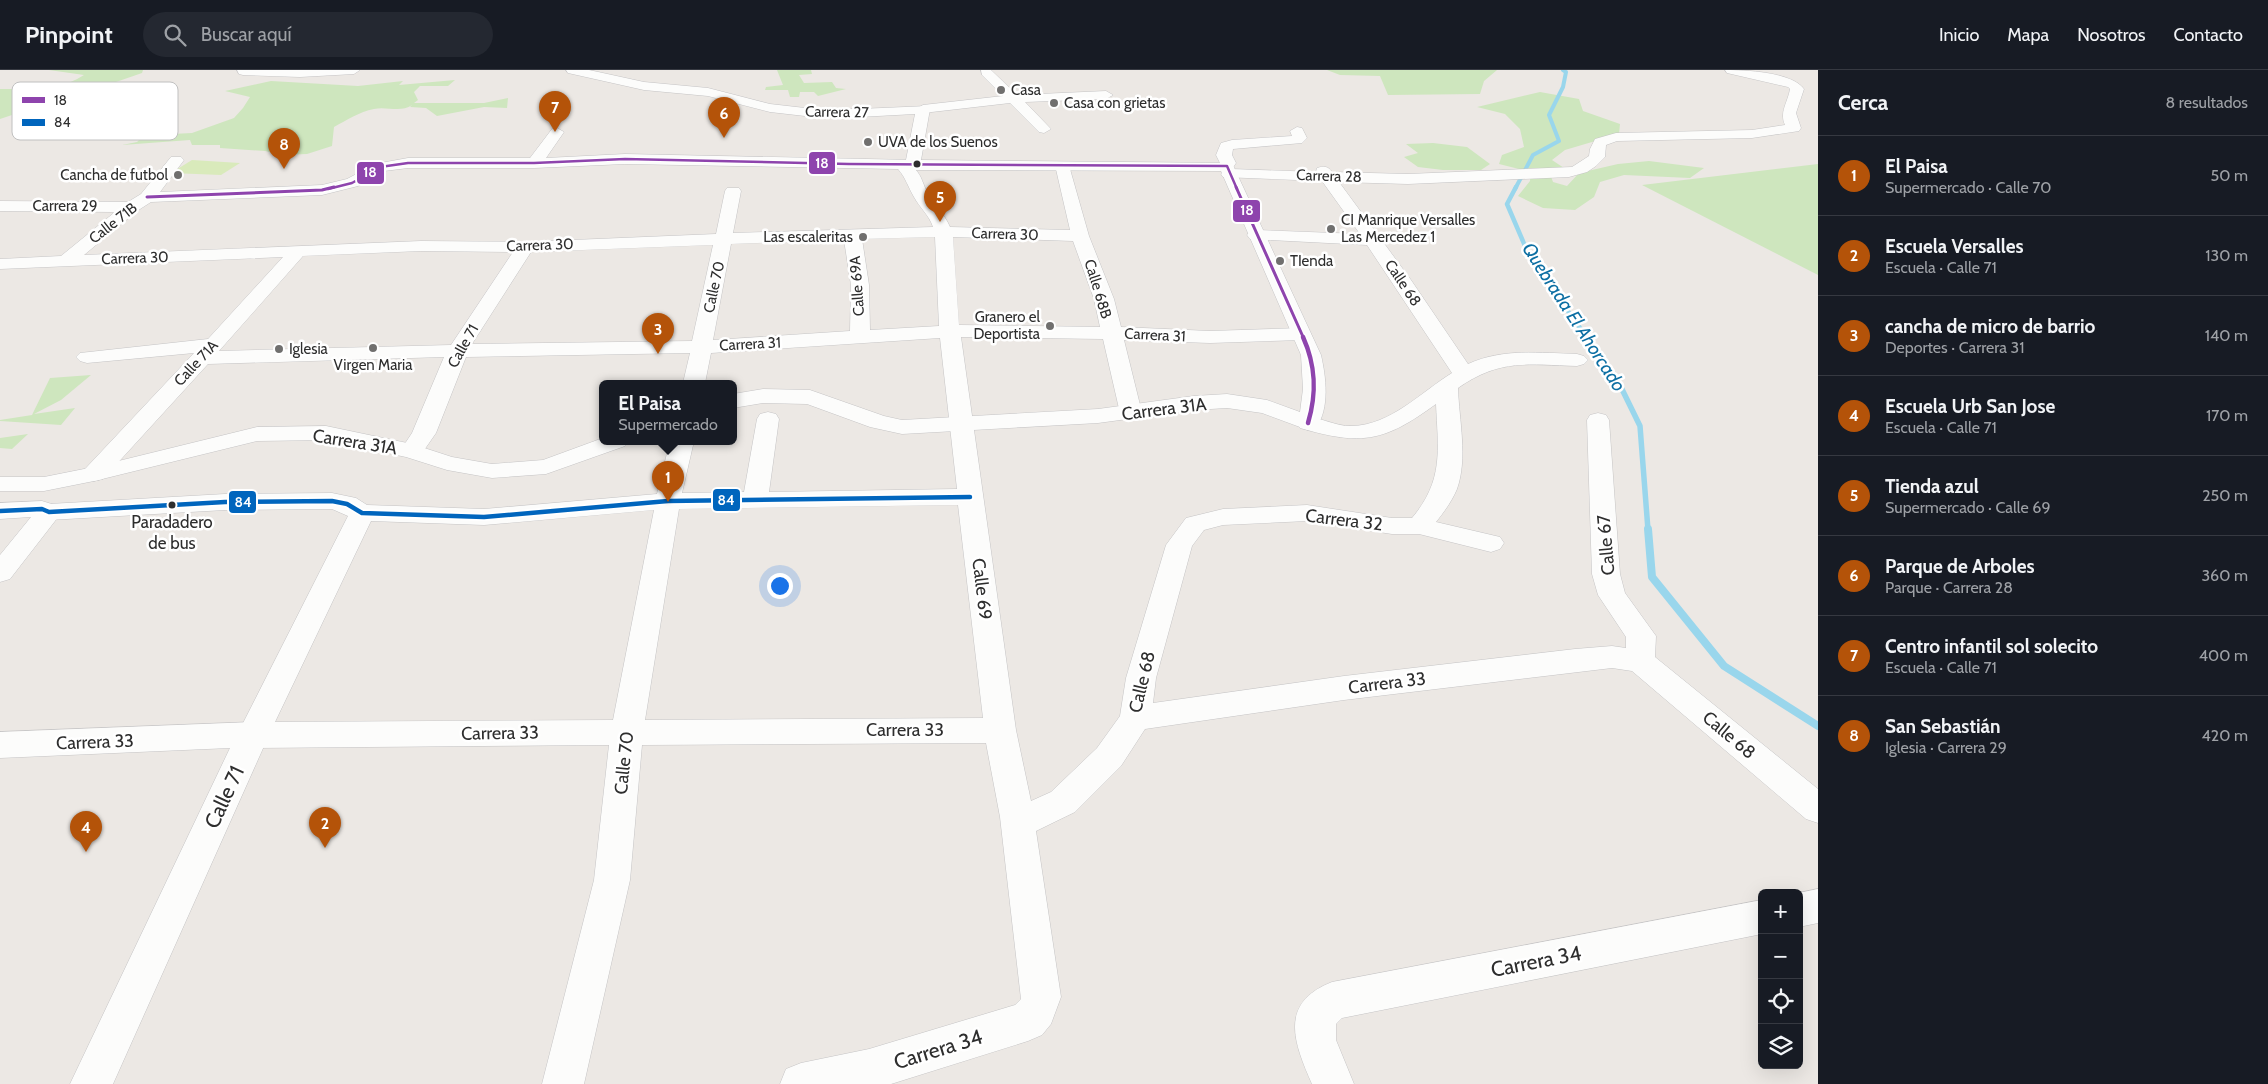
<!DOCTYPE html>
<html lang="es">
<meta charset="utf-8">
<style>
:root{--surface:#171b24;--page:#242831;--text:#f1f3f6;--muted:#9ea1a6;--line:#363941;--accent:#b45309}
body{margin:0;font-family:Cabin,sans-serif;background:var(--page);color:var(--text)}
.controls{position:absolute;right:15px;bottom:15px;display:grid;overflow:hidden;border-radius:8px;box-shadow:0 5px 20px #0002}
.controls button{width:45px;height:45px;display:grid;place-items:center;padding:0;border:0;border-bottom:1px solid var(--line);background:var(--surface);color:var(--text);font:25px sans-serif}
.you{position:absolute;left:779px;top:515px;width:18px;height:18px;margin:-12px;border:4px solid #fff;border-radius:50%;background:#1a73e8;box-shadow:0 0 0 8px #1a73e833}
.badge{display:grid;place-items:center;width:32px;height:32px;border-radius:50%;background:var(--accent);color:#fff;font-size:16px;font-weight:700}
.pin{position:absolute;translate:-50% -41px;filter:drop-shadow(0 1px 2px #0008)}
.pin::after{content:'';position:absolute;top:26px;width:18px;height:15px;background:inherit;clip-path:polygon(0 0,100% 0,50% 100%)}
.popup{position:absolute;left:599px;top:310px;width:138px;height:65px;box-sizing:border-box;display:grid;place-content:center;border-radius:8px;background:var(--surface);filter:drop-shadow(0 1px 4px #0005);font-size:16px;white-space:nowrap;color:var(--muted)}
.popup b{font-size:19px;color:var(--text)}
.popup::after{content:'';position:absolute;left:50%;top:100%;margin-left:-10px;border:10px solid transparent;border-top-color:var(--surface)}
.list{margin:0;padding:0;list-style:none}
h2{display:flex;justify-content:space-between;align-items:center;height:65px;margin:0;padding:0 20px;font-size:21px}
h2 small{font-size:16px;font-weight:400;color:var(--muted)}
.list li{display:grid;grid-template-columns:32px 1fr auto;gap:15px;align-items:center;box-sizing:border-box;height:80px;padding:0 20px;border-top:1px solid var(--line)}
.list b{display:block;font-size:19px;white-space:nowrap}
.list p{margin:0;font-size:16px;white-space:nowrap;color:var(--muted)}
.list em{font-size:16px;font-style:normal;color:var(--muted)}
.icon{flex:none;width:28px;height:28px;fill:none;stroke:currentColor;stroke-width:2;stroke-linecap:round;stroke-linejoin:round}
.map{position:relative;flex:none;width:1818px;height:1014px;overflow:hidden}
header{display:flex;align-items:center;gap:30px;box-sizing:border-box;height:70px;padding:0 25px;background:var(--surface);border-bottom:1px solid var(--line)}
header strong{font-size:24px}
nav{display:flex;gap:28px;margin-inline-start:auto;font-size:18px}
.search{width:350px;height:45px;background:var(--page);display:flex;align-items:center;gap:12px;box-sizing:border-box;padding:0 18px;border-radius:28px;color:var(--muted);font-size:19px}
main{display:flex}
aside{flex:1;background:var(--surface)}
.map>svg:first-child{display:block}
.green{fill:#cee6be}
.pitch{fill:#d9eabb}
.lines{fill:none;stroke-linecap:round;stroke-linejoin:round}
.stream-far3{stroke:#99d6ec;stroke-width:4}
.stream-far2{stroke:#99d6ec;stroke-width:4.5}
.stream-far1{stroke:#99d6ec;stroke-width:5.5}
.stream{stroke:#99d6ec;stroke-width:8}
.street-casing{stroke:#c5c4c5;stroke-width:1}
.secondary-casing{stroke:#c5c4c5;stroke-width:1}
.street{fill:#fcfcfb;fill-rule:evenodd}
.secondary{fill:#fcfcfb;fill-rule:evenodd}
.bus-1-far2-casing{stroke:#fff;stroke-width:4.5}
.bus-1-far1-casing{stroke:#fff;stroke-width:5.5}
.bus-1-casing{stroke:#fff;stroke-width:8}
.bus-2-casing{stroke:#fff;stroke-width:8}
.bus-1-far2{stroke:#8e44ad;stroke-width:2.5}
.bus-1-far1{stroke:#8e44ad;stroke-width:3}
.bus-1{stroke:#8e44ad;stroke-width:4.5}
.bus-2{stroke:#0065bd;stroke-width:4.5}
.poi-dot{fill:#706f6e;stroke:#fff;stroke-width:2}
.bus-dot{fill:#2e2e2e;stroke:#fff;stroke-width:2}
.labels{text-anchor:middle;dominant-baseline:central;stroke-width:5;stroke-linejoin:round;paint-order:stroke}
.far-poi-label{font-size:15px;fill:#2e2e2e;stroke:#fff;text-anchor:start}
.far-street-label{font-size:15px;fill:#2e2e2e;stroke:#fff}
.bus-label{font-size:17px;fill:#2e2e2e;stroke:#fff}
.street-label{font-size:18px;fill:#2e2e2e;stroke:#fff}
.water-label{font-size:19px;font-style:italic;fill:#0d6fa3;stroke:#fff}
.near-street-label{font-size:21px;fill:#2e2e2e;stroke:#fff}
.key{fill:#fff;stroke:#c0c0c0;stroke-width:1}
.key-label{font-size:14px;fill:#2e2e2e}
.line-badge{stroke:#fff;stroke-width:2}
.badge-label{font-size:14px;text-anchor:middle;font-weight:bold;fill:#fff}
</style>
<header>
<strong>Pinpoint</strong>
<div class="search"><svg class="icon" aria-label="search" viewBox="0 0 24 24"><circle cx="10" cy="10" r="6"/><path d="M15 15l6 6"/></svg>Buscar aquí</div>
<nav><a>Inicio</a><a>Mapa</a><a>Nosotros</a><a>Contacto</a></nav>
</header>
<main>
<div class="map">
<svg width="1818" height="1014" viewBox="0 0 1818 1014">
<rect width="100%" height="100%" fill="#ece8e4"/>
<g class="green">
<path d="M49,0H143L142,3L116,12L91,27L72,33L12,45L0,49V19C29,19 58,22 84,5Z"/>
<path d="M777,0H811L812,4L799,5L804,13L832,12L836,18L846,19L818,26L814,22H800L799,27H790L788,20H765L766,17L783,15Z"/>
<path d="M1327,0H1497L1484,11L1480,24L1388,25L1380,6L1340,5Z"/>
<path d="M455,10L448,16H420L414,22L418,30L414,33H484L508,28L507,38L484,37L437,46L426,38L410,37L412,35C401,43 386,36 374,39C359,42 347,50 334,57L332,76L307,84L283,85L265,81L220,78V75H192L190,70L122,75L137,72L140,69L172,64L192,63L234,48L243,38L250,27L225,21L271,11L358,16L403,11L399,15Z"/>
<path d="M1540,22L1579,29L1583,41L1620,54L1619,64L1565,80L1552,90L1564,98L1549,101L1553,112L1567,116L1579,103L1618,94L1649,91L1704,98L1690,108L1624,105L1600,112L1594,127L1575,140L1543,138L1518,126L1530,111L1531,102L1499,94L1502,85L1524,77L1520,59L1505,44L1477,37Z"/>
<path d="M1433,73L1467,77L1490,94L1481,100H1443L1418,97L1404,87L1418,83L1406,74Z"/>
<path d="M1818,94V205L1642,115Z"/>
<path d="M91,305L61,330L34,344L75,338L61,355L0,351V350L32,345L50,308Z"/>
<path d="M28,364L12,379L0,378V368Z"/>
</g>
<path class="pitch" d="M192,90L240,93L221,105L171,103Z"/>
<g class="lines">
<path class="stream-far3" d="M1515,119L1533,85L1559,71L1549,45L1563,17L1566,2L1563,0"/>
<path class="stream-far2" d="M1516,117L1507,134L1531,190L1588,269"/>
<path class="stream-far1" d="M1587,267L1617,309L1640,356L1648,460"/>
<path class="stream" d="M1648,459L1652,507L1724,596L1818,656"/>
<defs>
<g id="street">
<path d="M237,0H360L354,4L300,7L243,5L239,4Z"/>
<path d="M981,0H991L1017,25L1106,21L1113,25L1106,29L1025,32L1051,59L1044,63L1039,62L1010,33L923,43L916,39L923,35L1003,26L982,5Z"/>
<path d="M1725,0C1745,0 1792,2 1804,19L1796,43L1801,58L1799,61L1752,68L1617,71L1606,75L1605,87L1596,96L1587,102L1569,107L1408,114L1339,112L1411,210L1468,294C1503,278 1540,283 1577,284L1584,286L1588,290L1584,294L1577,296C1528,295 1501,288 1458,318C1459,350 1468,388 1457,419C1452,431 1444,442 1436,452L1500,467L1504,473L1500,479L1491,482L1419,464H1392L1307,451L1223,455L1204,460L1192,476L1156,608L1153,633L1344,606L1575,579L1612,576L1626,578V567L1598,525L1592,504L1587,350L1590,345L1598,343L1606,345L1609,350L1620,504L1625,523L1656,566L1655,587L1818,719V753L1806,749L1632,601L1612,598L1344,630L1145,659L1121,696L1075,742L1036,761L1061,927L1051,954L1042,965L1028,971L891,1014H780L786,999L801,993L869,979L1015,935L1021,929L1000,747L986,673L642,675L630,810L584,1014H542L594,810L609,675L253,678L242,674L237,665L348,446L332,439L225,440L49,450L40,448L36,442L40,436L49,434L225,424L332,423L356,428L367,435L484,439L657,424L670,371H694L682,423L744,422L757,349L760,344L768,342L776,344L779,349L769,422L957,419L940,268L711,283L705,313H683L690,283L466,287L436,363L420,386L412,388L404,386L400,381L412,363L444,287L208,294L103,409L94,411L85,409L82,404L85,399L194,283L87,293L80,291L76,287L80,283L208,269L283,187L0,199V189L61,186L115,142L0,141V131L128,132L141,124L171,87H181L184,90L160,122L322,115L347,109L375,94L408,88H530L552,59L557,58L564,62L546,88L625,84L913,90L918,92L921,95L915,99C922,106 923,115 928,124C935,136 944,143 950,157L1070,160L1055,95L1058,92H1068L1089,166L1114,229L1121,257L1210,261L1301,258L1308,260L1311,264L1308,268L1301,270L1210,273L1124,270L1142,343L1139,348L1131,350L1123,348L1120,343L1103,269L961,267L1016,660L1031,731L1051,722L1097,678L1120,646L1126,608L1166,475L1186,448L1223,439L1307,435L1392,448H1412C1444,410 1438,380 1436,334C1384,372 1362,376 1300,358L1297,353L1300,348C1317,344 1334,357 1352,356C1391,355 1421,322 1452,303L1367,175L1250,169L1247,165L1250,161L1256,160L1360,164L1322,111L1223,107L1221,104L1225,100L1219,96L1220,93L1216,85L1221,73L1232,70L1292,66L1290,61L1297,57L1302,58L1307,68L1302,73L1233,79L1232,85L1236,93L1232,99L1316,102L1317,98C1324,96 1328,96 1332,102L1408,104L1572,97L1589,86L1590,79L1595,69L1616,63L1752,60L1785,55C1779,42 1788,32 1790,19L1788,17L1727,3ZM625,94L898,99C906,108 908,117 914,127C920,138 929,145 933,157L733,163L741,121L739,118H727L725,121L716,164L525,172L421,171L84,185L137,141L151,132L322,125L358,116L384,101L408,98H534ZM935,167L939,256L870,260L869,215L862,169ZM953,167L1073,171L1094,229L1100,257L959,255ZM844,170L851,215L850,261L713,270L731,174ZM713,175L692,271L472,274L531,182ZM421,181L513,182L451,275L219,281L303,186ZM958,435L983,648L645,650L679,439ZM654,440L613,650L275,652L371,451L484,455Z"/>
<path d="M1818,819V853L1799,857V823Z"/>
<path d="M1762,830V864L1342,948L1336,954V970L1354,1014H1312C1294,973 1278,933 1332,912Z"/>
</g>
<g id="secondary">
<path d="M566,0H589L644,12L708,18L770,34L805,38L859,39L928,36L930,39L921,90L1232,93L1321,285C1326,307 1330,338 1316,358L1308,360L1262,343L1227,338L1194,340L1098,353L902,364L870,357L807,334L763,333L733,338V324L763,319L810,320L884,346L902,350L1098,339L1194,326L1227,324L1267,330L1300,342L1303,319L1301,285L1221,101L913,100L908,98L905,95L915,44L859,47L805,46L770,42L708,26L644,20L568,3Z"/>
<path d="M326,356L412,374L452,387L492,394L543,390L603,368V371H629L625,376L546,404L492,408L447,400L406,387L326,370L257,371L94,411L44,421H0V407H44L94,397L257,357Z"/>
<path d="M42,431L58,436L62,442L10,509L0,512V485L31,447L0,449V433Z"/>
<path d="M253,652L264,656L269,665L113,1014H70L230,678L0,688V662Z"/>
</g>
</defs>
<use href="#street" class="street-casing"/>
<use href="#secondary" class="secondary-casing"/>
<use href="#street" class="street"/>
<use href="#secondary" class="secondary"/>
<defs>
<path id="bus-1-far2" d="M328,119L352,113L380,97L408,93H534L625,89L849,94L1227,96L1237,119"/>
<g id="bus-1-far1">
<path d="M1236,117L1304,269"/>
<path d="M147,127L322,120L334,117"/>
</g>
<path id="bus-1" d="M1303,267C1316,296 1317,323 1308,353"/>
<path id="bus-2" d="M0,441L42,439L49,442L225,432L332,431L347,434L362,443L484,447L668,431L970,427"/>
</defs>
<use href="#bus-1-far2" class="bus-1-far2-casing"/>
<use href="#bus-1-far1" class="bus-1-far1-casing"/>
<use href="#bus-1" class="bus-1-casing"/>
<use href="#bus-2" class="bus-2-casing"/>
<use href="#bus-1-far2" class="bus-1-far2"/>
<use href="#bus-1-far1" class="bus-1-far1"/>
<use href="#bus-1" class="bus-1"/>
<use href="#bus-2" class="bus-2"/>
</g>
<g class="poi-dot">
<circle cx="1001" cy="20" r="5"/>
<circle cx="1054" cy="33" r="5"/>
<circle cx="868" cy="72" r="5"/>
<circle cx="178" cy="105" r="5"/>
<circle cx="1331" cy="159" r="5"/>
<circle cx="863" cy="167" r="5"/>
<circle cx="1280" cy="191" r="5"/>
<circle cx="1050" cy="256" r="5"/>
<circle cx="373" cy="278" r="5"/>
<circle cx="279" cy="279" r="5"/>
</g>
<g class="bus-dot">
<circle cx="917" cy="94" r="4.5"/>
<circle cx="172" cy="435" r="4.5"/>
</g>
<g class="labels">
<g class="far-poi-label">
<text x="1011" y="20">Casa</text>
<text x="1064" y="33">Casa con grietas</text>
<text x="878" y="72">UVA de los Suenos</text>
<text x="168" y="105" text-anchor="end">Cancha de futbol</text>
<text x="1341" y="150">CI Manrique Versalles<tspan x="1341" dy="17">Las Mercedez 1</tspan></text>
<text x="853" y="167" text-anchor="end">Las escaleritas</text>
<text x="1290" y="191">TIenda</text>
<text x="1040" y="247" text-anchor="end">Granero el<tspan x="1040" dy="17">Deportista</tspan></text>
<text x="289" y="279">Iglesia</text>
<text x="373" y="295" text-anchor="middle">Virgen Maria</text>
</g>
<g class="far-street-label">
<text transform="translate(837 42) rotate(1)">Carrera 27</text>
<text transform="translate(1329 106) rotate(2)">Carrera 28</text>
<text x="65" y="136">Carrera 29</text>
<text transform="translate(113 153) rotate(-38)">Calle 71B</text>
<text transform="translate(1005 164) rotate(2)">Carrera 30</text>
<text transform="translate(540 175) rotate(-2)">Carrera 30</text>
<text transform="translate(135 188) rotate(-2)">Carrera 30</text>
<text transform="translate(1403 213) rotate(56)">Calle 68</text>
<text transform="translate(857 216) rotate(-94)">Calle 69A</text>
<text transform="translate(714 217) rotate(-78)">Calle 70</text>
<text transform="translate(1098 219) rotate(73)">Calle 68B</text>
<text transform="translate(1155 265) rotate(3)">Carrera 31</text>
<text transform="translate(750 274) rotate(-3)">Carrera 31</text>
<text transform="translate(463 276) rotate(-61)">Calle 71</text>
<text transform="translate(196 293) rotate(-47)">Calle 71A</text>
</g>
<g class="bus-label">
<text x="172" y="452">Paradadero<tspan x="172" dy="21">de bus</tspan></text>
</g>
<g class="street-label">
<text transform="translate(1164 339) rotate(-7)">Carrera 31A</text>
<text transform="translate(355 372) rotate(9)">Carrera 31A</text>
<text transform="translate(1344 450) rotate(7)">Carrera 32</text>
<text transform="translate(1606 475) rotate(-95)">Calle 67</text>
<text transform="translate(982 519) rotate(83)">Calle 69</text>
<text transform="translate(1142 612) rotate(-77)">Calle 68</text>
<text transform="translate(1387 613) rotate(-7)">Carrera 33</text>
<text x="905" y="660">Carrera 33</text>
<text transform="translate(500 663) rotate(-1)">Carrera 33</text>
<text transform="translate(1729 665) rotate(40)">Calle 68</text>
<text transform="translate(95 672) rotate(-2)">Carrera 33</text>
<text transform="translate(624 693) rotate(-84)">Calle 70</text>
</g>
<g class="water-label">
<text transform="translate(1574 247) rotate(57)">Quebrada El Ahorcado</text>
</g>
<g class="near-street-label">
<text transform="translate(224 727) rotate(-65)">Calle 71</text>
<text transform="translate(1536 891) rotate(-11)">Carrera 34</text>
<text transform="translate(938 979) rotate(-17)">Carrera 34</text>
</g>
</g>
<rect x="12" y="12" width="166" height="58" rx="8" class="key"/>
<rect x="22" y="27" width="23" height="6" fill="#8e44ad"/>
<rect x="22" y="49" width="23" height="7" fill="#0065bd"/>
<g class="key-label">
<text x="54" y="35">18</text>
<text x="54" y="57">84</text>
</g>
<g class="line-badge">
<rect x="808" y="81" width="28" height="24" rx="5" fill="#8e44ad"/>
<rect x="356" y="91" width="29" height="24" rx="5" fill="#8e44ad"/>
<rect x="1232" y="129" width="29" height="24" rx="5" fill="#8e44ad"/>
<rect x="712" y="418" width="29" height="24" rx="5" fill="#0065bd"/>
<rect x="228" y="420" width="29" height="24" rx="5" fill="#0065bd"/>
</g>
<g class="badge-label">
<text x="822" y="98">18</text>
<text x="370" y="107">18</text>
<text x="1247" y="145">18</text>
<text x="726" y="435">84</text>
<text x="243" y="437">84</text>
</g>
</svg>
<div class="controls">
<button>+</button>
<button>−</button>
<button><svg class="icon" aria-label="locate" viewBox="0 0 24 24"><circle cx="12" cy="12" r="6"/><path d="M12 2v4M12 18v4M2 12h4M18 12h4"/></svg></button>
<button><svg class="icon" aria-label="layers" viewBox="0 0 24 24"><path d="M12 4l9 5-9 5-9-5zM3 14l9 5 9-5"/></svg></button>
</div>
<div class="you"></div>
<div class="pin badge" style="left:668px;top:432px">1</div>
<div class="popup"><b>El Paisa</b>Supermercado</div>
<div class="pin badge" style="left:325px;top:778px">2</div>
<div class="pin badge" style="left:658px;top:284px">3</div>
<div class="pin badge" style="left:86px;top:782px">4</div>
<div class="pin badge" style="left:940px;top:152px">5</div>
<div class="pin badge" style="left:724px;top:68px">6</div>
<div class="pin badge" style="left:555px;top:62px">7</div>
<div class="pin badge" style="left:284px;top:99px">8</div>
</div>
<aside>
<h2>Cerca<small>8 resultados</small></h2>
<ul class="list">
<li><span class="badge">1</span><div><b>El Paisa</b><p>Supermercado · Calle 70</p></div><em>50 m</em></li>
<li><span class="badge">2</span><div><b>Escuela Versalles</b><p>Escuela · Calle 71</p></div><em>130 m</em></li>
<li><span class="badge">3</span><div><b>cancha de micro de barrio</b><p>Deportes · Carrera 31</p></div><em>140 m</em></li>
<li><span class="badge">4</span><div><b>Escuela Urb San Jose</b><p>Escuela · Calle 71</p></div><em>170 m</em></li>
<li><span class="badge">5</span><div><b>Tienda azul</b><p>Supermercado · Calle 69</p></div><em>250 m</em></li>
<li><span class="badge">6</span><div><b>Parque de Arboles</b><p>Parque · Carrera 28</p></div><em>360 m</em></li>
<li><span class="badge">7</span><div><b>Centro infantil sol solecito</b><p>Escuela · Calle 71</p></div><em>400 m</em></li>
<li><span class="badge">8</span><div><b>San Sebastián</b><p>Iglesia · Carrera 29</p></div><em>420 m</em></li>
</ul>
</aside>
</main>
